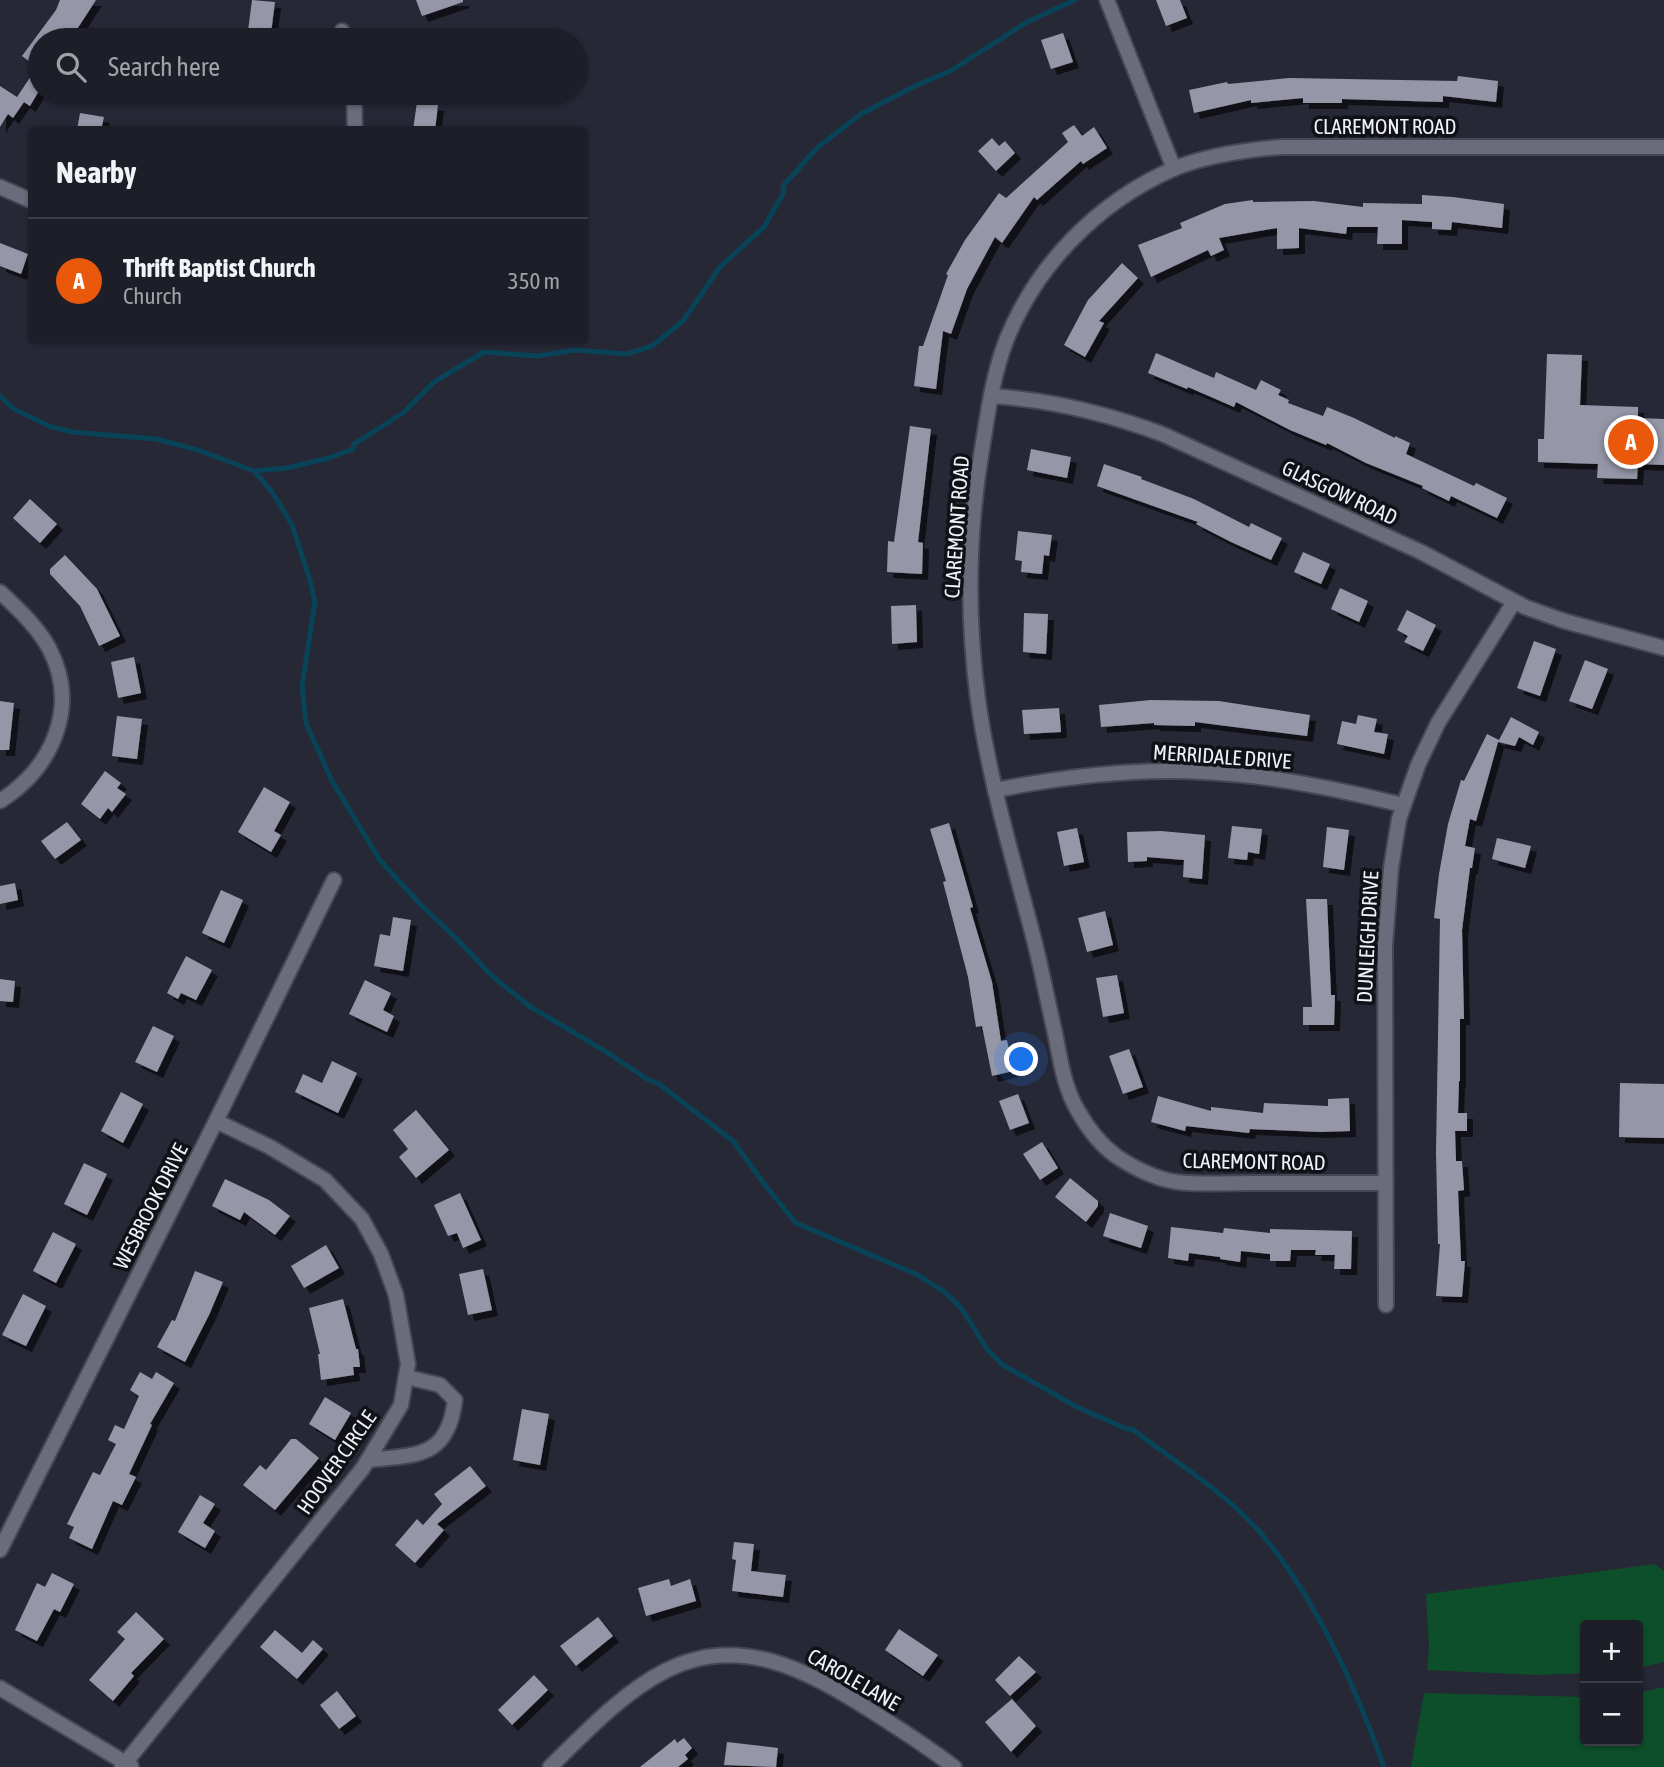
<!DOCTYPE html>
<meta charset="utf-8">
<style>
:root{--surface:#1d1e28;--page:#2a2b34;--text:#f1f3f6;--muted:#a0a2a8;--line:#3b3c45;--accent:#ea580c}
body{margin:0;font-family:"Asap Condensed",sans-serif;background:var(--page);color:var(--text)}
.controls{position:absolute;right:21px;bottom:21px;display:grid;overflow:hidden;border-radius:7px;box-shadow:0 2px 5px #0004}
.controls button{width:63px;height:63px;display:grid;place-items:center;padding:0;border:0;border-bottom:2px solid var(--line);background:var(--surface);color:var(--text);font:35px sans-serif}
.you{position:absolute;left:1022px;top:1060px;width:24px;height:24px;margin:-18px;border:5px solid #fff;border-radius:50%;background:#1a73e8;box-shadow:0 0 0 10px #1a73e833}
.badge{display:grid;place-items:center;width:46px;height:46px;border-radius:50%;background:var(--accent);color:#fff;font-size:23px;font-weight:700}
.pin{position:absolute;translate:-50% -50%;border:4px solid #fff;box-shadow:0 2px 7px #0006}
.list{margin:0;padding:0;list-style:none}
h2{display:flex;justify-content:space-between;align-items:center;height:91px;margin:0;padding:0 28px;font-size:30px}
h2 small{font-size:23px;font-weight:400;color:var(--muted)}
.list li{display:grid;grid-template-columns:46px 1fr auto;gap:21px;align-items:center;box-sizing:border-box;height:126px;padding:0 28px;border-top:2px solid var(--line)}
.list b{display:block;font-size:26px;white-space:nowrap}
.list p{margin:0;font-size:23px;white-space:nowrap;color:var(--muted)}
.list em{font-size:23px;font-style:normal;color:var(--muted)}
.icon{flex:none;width:38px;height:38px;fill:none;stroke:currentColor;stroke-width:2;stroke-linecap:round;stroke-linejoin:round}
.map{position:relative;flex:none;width:1664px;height:1767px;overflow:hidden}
.search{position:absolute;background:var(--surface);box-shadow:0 2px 5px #0004;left:28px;top:28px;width:560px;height:77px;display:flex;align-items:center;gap:18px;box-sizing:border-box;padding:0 24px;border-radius:38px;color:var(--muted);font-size:26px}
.panel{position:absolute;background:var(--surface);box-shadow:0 2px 5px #0004;left:28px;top:126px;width:560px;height:217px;border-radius:7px}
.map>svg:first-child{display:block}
.green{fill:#0d4f2a}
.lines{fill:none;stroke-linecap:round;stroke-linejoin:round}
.stream{stroke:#084358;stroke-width:5}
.building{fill:#9596a8;filter:url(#shadow)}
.street-casing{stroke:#464752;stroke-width:18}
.street{stroke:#6a6b7b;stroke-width:14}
.labels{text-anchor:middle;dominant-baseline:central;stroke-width:7;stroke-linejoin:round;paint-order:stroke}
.street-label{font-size:21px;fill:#f0f1fb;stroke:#111118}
</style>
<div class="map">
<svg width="1664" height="1767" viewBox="0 0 1664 1767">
<defs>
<filter id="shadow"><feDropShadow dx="6" dy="6" stdDeviation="0" flood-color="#0009"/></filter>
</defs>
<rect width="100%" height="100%" fill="#272836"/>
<g class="green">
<path d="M1655,1564L1664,1571V1662L1638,1668V1625H1585V1673L1539,1675L1427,1670L1429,1649L1426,1594Z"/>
<path d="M1664,1687V1767H1411L1424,1693L1585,1697V1741H1638V1693Z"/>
</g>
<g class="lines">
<g class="stream">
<path d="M0,396L14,409L49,426L72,432L156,439L198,450L254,471L287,468L329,458L353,449L354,444L403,413L434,382L484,352L538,356L575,350L627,354L652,346L683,321L720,267L764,227L784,192L783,186L817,148L861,114L913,87L952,70L1027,22L1075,0"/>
<path d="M254,471L272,492L292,525L309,577L315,602L302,686L306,723L332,781L379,859L420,904L458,940L490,974L529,1006L608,1053L647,1079L659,1084L733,1141L765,1185L796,1223L918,1275L946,1293L962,1309L987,1349L1003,1365L1077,1407L1127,1429H1132C1174,1461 1222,1490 1257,1529C1313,1592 1356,1687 1384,1767"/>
</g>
</g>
<g class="building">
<path d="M60,0H96L70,40H40V89L30,106L24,102L13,118L8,114L0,127V86L17,97L37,67L22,56L56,10Z"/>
<path d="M252,0L275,2L271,33L248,31Z"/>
<path d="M416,0H463V2L422,16Z"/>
<path d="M1156,0H1180L1187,18L1166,26Z"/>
<path d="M1063,33L1073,62L1051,69L1041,40Z"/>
<path d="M1458,76L1498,81L1496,102L1443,96V102L1342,99V103H1303V98L1251,103V100L1194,113L1189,90L1227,82L1228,84L1289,78L1457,81Z"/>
<path d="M417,102L438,105L435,130H413Z"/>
<path d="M80,113L104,117L101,130H77Z"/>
<path d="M1074,125L1082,136L1094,127L1107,148L1083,164L1081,161L1037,200L1034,197L1002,243L995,237L967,289L951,334L943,331L936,389L914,386L919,346H923L948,275L946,274L965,240L999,193L1006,198L1068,142L1062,133Z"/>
<path d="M992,138L999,146L1005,141L1015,153L996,171L978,151Z"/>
<path d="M1422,195L1453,197L1504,204L1502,228L1452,222L1451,230L1432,229V222L1402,220V244H1377L1378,227H1347L1346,234L1299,228V248L1277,249V228L1219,238L1224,250L1211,256L1208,250L1151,277L1138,245L1182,228L1180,223L1225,204L1253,200V202L1314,201L1363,207V203L1422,204Z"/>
<path d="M0,243L28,254L21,274L0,266Z"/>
<path d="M1122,263L1138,278L1099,321L1104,323L1085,357L1064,345L1088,300Z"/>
<path d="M1156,353L1214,378L1216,372L1256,390L1261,380L1281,390L1278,395L1289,400L1288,403L1323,416L1327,407L1354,418L1395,438V436L1410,443L1406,454L1474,486L1476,483L1507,498L1497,518L1451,496L1449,501L1422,488L1423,486L1366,463L1327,443L1326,445L1290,430L1236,402L1234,407L1188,387L1187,389L1148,373Z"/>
<path d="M1547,354L1582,355L1580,405L1638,407V418L1664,419V465L1638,464L1637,479L1597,478L1598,464L1538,462V439H1544Z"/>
<path d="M910,426L931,429L918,542L923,543L922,574L887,572L888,541L894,542Z"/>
<path d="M1031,449L1071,457L1067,478L1027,470Z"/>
<path d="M1104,464L1142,477L1141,479L1194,499L1249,527L1251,523L1282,538L1271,560L1231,542L1196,524L1198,522L1097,486Z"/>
<path d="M30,499L57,524L40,543L13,518Z"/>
<path d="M1018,531L1052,535L1049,556L1044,555L1042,574L1021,572L1022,561L1015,560Z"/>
<path d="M1303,552L1330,564L1321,584L1294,572Z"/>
<path d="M65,555L97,589L120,636L99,646L80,606L50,574V569Z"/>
<path d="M1340,588L1368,601L1359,622L1331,609Z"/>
<path d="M916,605L917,642L892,644L891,606Z"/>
<path d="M1407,610L1436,625L1423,651L1404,642L1408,636L1397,630Z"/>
<path d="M1024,613L1048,614L1046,654L1023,652Z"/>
<path d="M1534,641L1556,649L1540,696L1517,688Z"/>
<path d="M134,657L141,693L118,698L111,662Z"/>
<path d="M1585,660L1608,669L1592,709L1569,701Z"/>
<path d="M1151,700L1219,701L1310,715L1307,736L1195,722V726L1154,725V723L1101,727L1099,705Z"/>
<path d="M0,701L14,703L9,750H0Z"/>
<path d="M1059,708L1061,732L1024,734L1022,710Z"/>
<path d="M1358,715L1377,719L1374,732L1388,734L1384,754L1337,744L1342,721L1356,724Z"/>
<path d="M117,716L142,719L137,759L112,756Z"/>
<path d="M1511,717L1539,732L1533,745L1519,737L1515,746L1498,742L1476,821L1470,819L1465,846L1475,848L1472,868H1470L1462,930L1464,1019H1460V1081H1459L1458,1113H1467V1131H1455L1456,1161H1462L1464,1190L1458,1191L1461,1261H1465L1462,1297L1436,1296L1440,1244H1438L1436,1152L1440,919L1434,918L1439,874L1448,824L1461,780L1464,781L1487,734L1499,740Z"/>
<path d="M105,771L121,783L117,788L126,794L112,812L108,808L100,819L81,804Z"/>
<path d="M264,787L290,802L274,831L281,835L271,852L238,832Z"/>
<path d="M67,822L81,840L55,859L41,841Z"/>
<path d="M949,823L973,907L970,908L992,982L1001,1041L1007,1040L1013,1071L992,1076L982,1026L976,1027L968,977L943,882L946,881L930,829Z"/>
<path d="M1232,826L1262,829L1259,854L1248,852L1247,860L1228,858Z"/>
<path d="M1327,827L1349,830L1344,870L1323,867Z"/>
<path d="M1077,828L1084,862L1064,866L1057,832Z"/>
<path d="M1161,831L1205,835L1202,879L1183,877L1184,860L1147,857V861L1128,862L1127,832Z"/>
<path d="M1497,838L1531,846L1525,868L1492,859Z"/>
<path d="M15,883L18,900L0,904V886Z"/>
<path d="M221,890L243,900L224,943L202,933Z"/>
<path d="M1306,899H1327L1331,995H1335L1334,1025H1303V1007H1312Z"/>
<path d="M1105,911L1113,945L1087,952L1078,918Z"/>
<path d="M393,917L411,920L403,971L374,966L380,934L390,936Z"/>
<path d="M186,956L212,970L196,1000L181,993L178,999L167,993Z"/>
<path d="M1117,975L1124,1013L1103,1017L1096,978Z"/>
<path d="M0,979L15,981L13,1002L0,1001Z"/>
<path d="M365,980L391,993L383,1010L394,1016L387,1032L349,1014Z"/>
<path d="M153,1026L174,1036L157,1072L135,1062Z"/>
<path d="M1129,1049L1143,1087L1123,1094L1109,1056Z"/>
<path d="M332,1061L357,1073L338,1113L295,1092L303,1074L322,1083Z"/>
<path d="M1620,1083L1664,1084V1138L1619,1137Z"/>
<path d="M121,1092L143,1104L123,1143L101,1131Z"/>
<path d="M1018,1094L1029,1123L1010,1130L999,1101Z"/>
<path d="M1158,1096L1211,1111V1107L1263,1113L1264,1103L1328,1106V1099L1349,1098L1350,1131L1320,1132L1250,1129L1249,1133L1186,1126L1185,1131L1151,1122Z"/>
<path d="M416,1110L449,1150L416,1178L399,1157L408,1149L393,1130Z"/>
<path d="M1042,1142L1058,1168L1040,1180L1023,1154Z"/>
<path d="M84,1163L107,1174L87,1215L64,1204Z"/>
<path d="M1070,1178L1098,1201V1206L1086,1222L1055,1197Z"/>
<path d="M225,1179L269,1200L290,1216L275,1235L244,1212L240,1220L212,1206Z"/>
<path d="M460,1193L481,1240L463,1248L457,1233L448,1236L434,1205Z"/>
<path d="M1110,1213L1148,1226L1141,1248L1103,1236Z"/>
<path d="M1171,1227L1223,1233L1224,1228L1270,1233V1229L1352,1231L1351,1269H1334L1335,1255H1315L1316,1250H1291L1290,1261H1270V1254L1241,1251L1240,1262L1220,1259V1257L1189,1253L1188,1261L1168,1258Z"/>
<path d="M53,1232L76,1244L56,1283L33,1271Z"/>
<path d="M326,1245L339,1268L304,1288L291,1266Z"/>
<path d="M483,1269L492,1310L468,1315L459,1274Z"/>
<path d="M195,1271L223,1282L209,1315L185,1362L157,1347L172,1320L175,1321Z"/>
<path d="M23,1294L46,1306L26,1346L2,1335Z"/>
<path d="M343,1299L356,1349H358L360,1367H353L354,1375L321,1380L318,1354H320L309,1308Z"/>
<path d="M140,1372L152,1379L156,1372L174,1383L150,1424L152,1425L129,1474L136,1477L122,1505L113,1501L92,1549L69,1538L74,1527L67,1524L93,1472L100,1475L116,1444L108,1440L115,1425L124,1429L139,1396L130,1390Z"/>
<path d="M325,1397L351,1413L335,1440L309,1424Z"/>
<path d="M522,1409L549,1414L540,1465L513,1460Z"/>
<path d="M291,1439H296L319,1458L275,1510L243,1485L260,1465L266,1470Z"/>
<path d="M470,1466L486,1486L437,1524L444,1530L415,1563L395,1545L417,1519L423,1525L442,1504L434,1494Z"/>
<path d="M200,1495L215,1504L203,1523L215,1531L205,1548L178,1532Z"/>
<path d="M734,1542L754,1544L751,1571L786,1575L783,1597L732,1591L736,1560L732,1559Z"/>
<path d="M52,1573L74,1584L60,1612L54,1609L37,1641L15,1630L37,1583L45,1587Z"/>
<path d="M669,1579L671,1586L690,1579L696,1601L646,1616L638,1588Z"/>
<path d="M136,1612L164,1639L131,1673L134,1676L113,1701L89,1680L125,1639L117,1632Z"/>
<path d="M598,1617L613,1636L576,1666L560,1646Z"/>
<path d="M899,1629L938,1655L923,1676L885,1650Z"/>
<path d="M275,1630L302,1653L313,1640L323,1649L297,1679L260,1647Z"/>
<path d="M1019,1656L1036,1672L1010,1696L995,1680Z"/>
<path d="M534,1675L548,1690L512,1725L498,1710Z"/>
<path d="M337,1691L356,1716L339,1729L320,1705Z"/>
<path d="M1012,1699L1036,1726L1011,1752L985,1722Z"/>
<path d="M684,1738L692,1748L685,1755L688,1759L678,1767H640L675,1739L677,1743Z"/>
<path d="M727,1742L778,1748L776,1767L724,1765Z"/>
</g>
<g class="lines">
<defs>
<g id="street">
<path d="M1107,0L1174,169"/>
<path d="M342,31L345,40"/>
<path d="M354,93L355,130"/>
<path d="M0,187L32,201"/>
<path d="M991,396C1051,400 1106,413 1162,434L1421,552L1525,607L1564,621L1664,648"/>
<path d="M0,592C18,609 37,626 49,648C80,707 52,768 0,801"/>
<path d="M995,790C1063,777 1133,768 1202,772C1270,775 1337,789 1403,805"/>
<path d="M1385,1183C1341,1183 1296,1183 1251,1183C1227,1183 1202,1185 1177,1182C1156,1179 1134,1168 1116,1156C1101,1145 1087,1127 1078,1111C1064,1088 1060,1058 1055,1033C1047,999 1041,965 1032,932C1012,855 989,779 978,700C967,618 968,531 982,449C988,412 993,375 1006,341C1036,265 1098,202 1173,169C1207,155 1245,150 1281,147H1664"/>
<path d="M1386,1305L1385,946L1391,868L1399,819L1418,765L1438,723L1514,602"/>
<path d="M368,1460C417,1455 448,1458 455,1400L440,1385L406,1377"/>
<path d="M0,1550L216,1121L334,880"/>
<path d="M0,1688L131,1766"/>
<path d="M122,1767L363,1468L401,1405L408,1364L396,1295L381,1254L362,1219L325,1180L270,1147L216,1121"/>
<path d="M550,1767C585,1733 622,1693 665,1671C739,1633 807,1670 870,1710C898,1728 927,1746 954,1767"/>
</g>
</defs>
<use href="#street" class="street-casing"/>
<use href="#street" class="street"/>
</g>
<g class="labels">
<g class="street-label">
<text x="1385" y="126">CLAREMONT ROAD</text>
<text transform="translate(1340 492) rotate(25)">GLASGOW ROAD</text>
<text transform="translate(956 527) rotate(-86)">CLAREMONT ROAD</text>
<text transform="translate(1222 756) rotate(4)">MERRIDALE DRIVE</text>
<text transform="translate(1367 937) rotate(-87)">DUNLEIGH DRIVE</text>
<text transform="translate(1254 1161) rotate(1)">CLAREMONT ROAD</text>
<text transform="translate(150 1206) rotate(-63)">WESBROOK DRIVE</text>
<text transform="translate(336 1462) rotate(-55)">HOOVER CIRCLE</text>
<text transform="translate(854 1679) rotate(30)">CAROLE LANE</text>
</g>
</g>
</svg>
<div class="controls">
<button>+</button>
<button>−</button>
</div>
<div class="you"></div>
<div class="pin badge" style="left:1631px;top:442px">A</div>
<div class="search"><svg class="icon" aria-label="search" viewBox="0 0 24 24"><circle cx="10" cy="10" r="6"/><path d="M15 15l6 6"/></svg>Search here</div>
<section class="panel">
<h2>Nearby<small></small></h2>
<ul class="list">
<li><span class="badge">A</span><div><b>Thrift Baptist Church</b><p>Church</p></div><em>350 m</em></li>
</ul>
</section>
</div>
